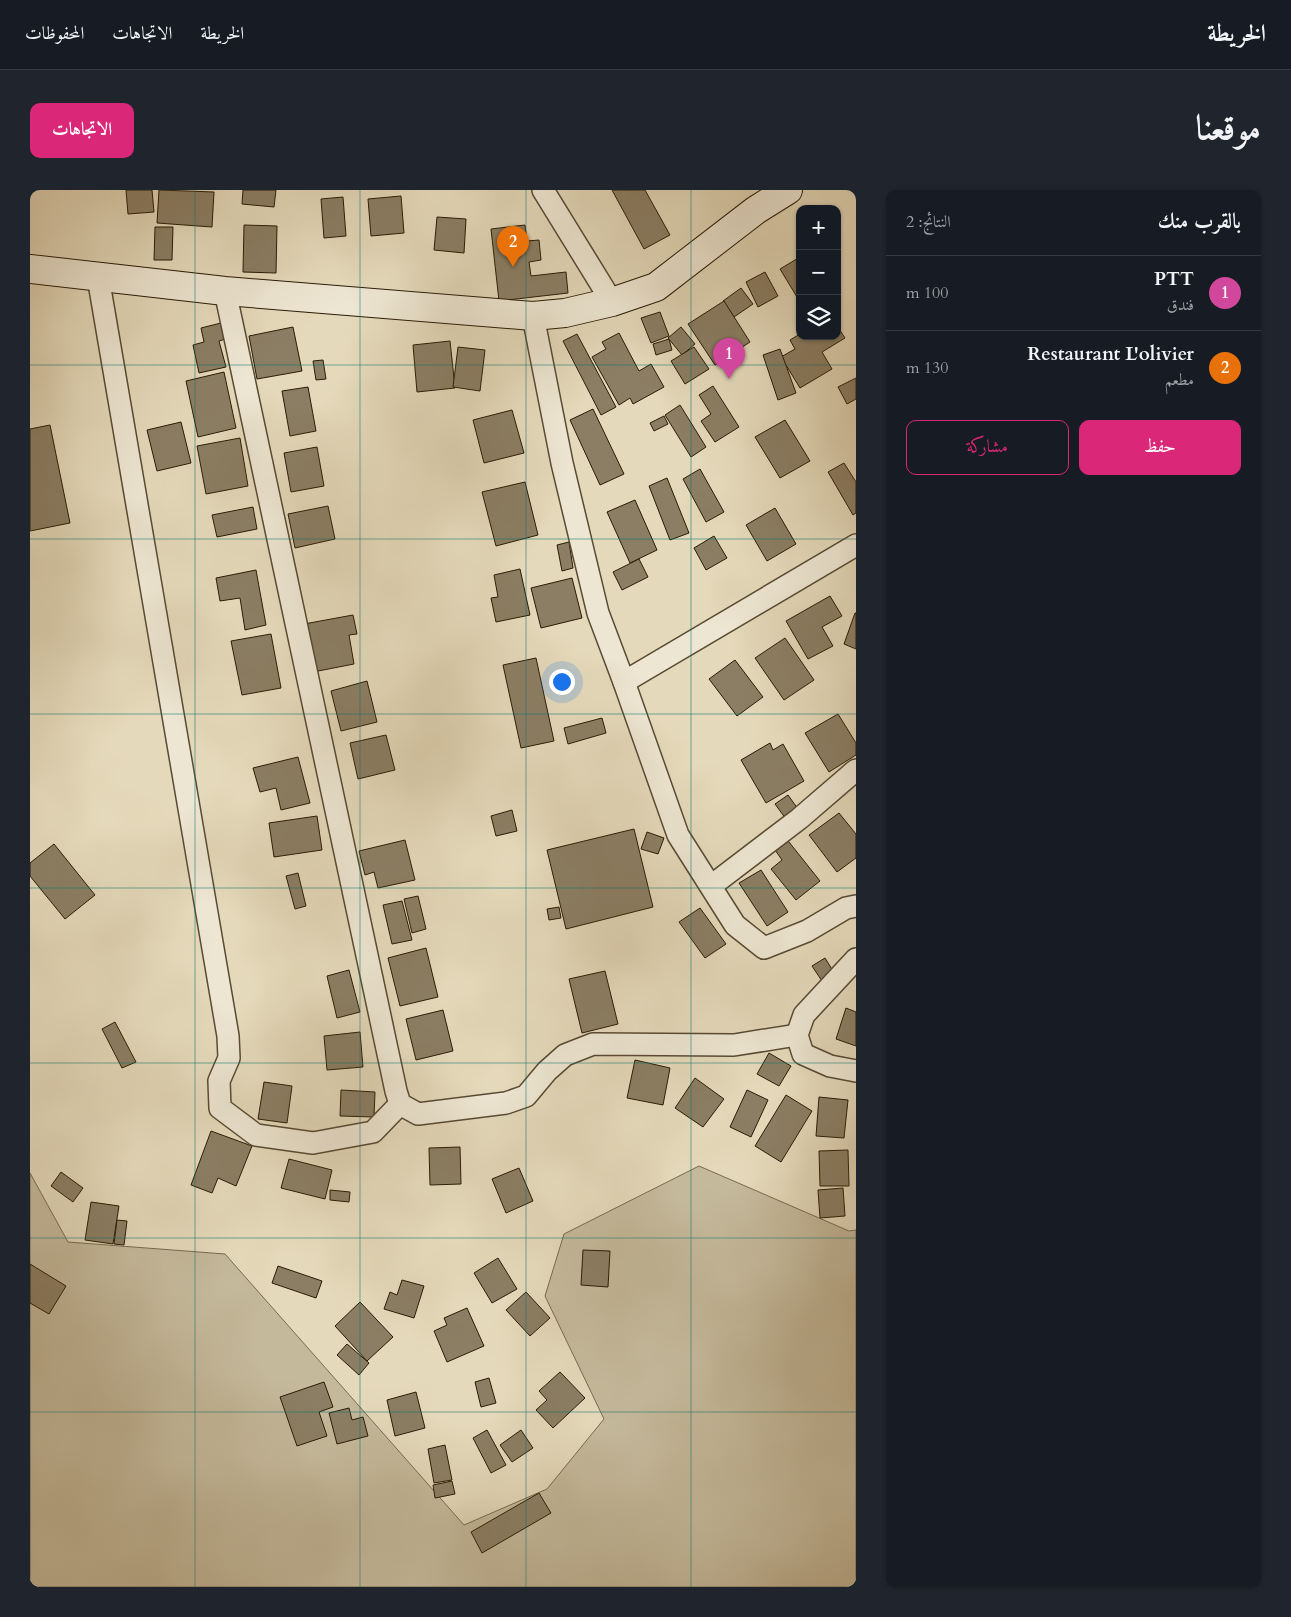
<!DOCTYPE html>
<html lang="ar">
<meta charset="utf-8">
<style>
:root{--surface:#171b24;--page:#20242c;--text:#f1f3f6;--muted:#9ea1a6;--line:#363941;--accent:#db2777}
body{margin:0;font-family:Cardo,Amiri,serif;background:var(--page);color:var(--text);direction:rtl}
.controls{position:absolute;right:15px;top:15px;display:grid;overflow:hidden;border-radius:10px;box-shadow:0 1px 4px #0004}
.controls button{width:45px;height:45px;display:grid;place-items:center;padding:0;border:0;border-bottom:1px solid var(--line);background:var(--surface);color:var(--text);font:25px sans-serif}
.you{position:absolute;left:531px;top:491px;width:18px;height:18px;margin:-12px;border:4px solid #fff;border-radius:50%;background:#1a73e8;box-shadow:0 0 0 8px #1a73e833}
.badge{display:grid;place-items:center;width:32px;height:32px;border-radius:50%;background:var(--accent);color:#fff;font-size:16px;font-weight:700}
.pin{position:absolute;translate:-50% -41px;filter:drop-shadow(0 1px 2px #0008)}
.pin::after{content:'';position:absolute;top:26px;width:18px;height:15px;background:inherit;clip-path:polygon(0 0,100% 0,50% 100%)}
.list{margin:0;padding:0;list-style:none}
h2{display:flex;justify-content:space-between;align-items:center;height:65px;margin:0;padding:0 20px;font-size:21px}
h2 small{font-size:16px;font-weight:400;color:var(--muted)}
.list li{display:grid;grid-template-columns:32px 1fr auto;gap:15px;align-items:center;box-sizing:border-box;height:75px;padding:0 20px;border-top:1px solid var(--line)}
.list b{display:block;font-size:19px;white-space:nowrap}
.list p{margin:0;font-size:16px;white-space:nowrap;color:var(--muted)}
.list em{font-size:16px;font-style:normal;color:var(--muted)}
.actions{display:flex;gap:10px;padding:15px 20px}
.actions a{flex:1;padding:11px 0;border:1px solid var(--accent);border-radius:10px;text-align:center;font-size:18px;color:var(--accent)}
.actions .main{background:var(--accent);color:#fff}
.icon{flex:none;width:28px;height:28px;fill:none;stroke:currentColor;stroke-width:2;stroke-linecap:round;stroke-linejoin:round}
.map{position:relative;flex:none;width:826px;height:1397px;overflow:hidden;direction:ltr;border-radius:10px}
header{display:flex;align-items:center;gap:30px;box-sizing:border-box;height:70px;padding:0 25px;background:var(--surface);border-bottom:1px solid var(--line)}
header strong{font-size:24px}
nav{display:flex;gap:28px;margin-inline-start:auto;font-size:18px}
.intro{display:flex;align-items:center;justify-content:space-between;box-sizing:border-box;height:120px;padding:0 30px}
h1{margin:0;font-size:35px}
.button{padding:12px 22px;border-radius:10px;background:var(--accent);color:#fff;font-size:18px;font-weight:700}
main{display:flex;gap:30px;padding:0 30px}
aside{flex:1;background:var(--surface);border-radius:10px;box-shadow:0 1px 4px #0004}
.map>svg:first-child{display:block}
.green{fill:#c4b99b;stroke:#776a50}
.building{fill:#8b7e64;stroke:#2a1b06}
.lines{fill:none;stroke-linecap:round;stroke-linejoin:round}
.street-casing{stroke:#584a33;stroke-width:24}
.secondary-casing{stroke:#2a1b06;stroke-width:30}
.street{stroke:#ede6d2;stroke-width:21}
.secondary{stroke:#ede6d2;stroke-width:28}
.grid{fill:none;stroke:#0f766e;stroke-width:1;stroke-opacity:0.55}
</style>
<header>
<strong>الخريطة</strong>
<nav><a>الخريطة</a><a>الاتجاهات</a><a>المحفوظات</a></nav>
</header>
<div class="intro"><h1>موقعنا</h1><a class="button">الاتجاهات</a></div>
<main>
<aside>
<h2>بالقرب منك<small>النتائج: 2</small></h2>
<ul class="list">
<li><span class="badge" style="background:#d1479c">1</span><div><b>PTT</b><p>فندق</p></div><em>100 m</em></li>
<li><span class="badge" style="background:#e8710a">2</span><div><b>Restaurant L'olivier</b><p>مطعم</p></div><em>130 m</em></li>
</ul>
<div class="actions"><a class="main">حفظ</a><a>مشاركة</a></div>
</aside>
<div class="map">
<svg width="826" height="1397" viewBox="0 0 826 1397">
<rect width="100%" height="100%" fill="#e4d9ba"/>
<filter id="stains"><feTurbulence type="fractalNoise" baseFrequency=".004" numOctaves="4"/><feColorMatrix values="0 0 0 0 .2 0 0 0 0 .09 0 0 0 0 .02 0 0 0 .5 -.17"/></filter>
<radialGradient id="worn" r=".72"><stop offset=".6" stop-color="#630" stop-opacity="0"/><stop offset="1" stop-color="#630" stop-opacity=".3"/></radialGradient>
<path class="green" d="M669,976L819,1041L826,1040V1397H0V983L38,1052L195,1064L434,1335L517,1299L574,1229L515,1106L534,1044Z"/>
<g class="building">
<path d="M96,0H122L124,22L98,24Z"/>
<path d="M129,0L184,2L182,37L127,33Z"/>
<path d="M213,0H246L244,17L212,14Z"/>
<path d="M582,0H615L640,45L614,59Z"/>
<path d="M371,6L374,43L341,46L338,9Z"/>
<path d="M313,7L316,46L294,48L291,9Z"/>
<path d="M407,27L436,29L434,63L404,60Z"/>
<path d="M214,35L247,36L246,83L213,82Z"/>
<path d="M495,35L497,51L509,50L511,70L499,72L501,86L536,82L538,103L469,111L461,39Z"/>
<path d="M125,37H143L142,70H124Z"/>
<path d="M770,67V112L750,79Z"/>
<path d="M735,82L748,106L728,117L716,92Z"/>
<path d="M711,98L723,114L704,127L693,111Z"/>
<path d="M694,111L720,152L685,175L658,134Z"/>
<path d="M630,122L639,146L621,153L611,128Z"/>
<path d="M195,132L199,148L189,151L196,177L169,183L163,155L174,152L171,138Z"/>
<path d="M807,136L815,148L792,162L802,179L770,198L751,167L765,159L760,150L770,144V146H807Z"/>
<path d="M263,137L272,181L227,189L219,146Z"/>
<path d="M651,137L665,154L652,165L638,148Z"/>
<path d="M589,143L609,181L621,174L634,197L603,214L600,208L589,215L562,167L576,159L572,152Z"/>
<path d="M547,144L586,217L571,225L533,151Z"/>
<path d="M639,149L642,160L626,165L623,154Z"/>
<path d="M420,151L425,198L387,202L383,155Z"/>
<path d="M428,157L455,160L450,201L423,197Z"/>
<path d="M664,157L679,179L655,194L641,171Z"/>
<path d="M750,159L766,203L748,210L733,165Z"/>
<path d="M293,170L296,189L286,190L283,171Z"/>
<path d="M194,182L206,238L168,247L156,191Z"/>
<path d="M826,188V209L817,214L808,197Z"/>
<path d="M683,196L709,237L685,252L671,231L681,224L669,205Z"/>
<path d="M278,197L286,241L260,246L252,201Z"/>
<path d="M650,215L676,257L661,267L635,225Z"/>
<path d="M563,219L594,284L570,295L540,230Z"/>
<path d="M482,220L494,263L454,273L443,230Z"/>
<path d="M634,226L638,234L624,241L620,233Z"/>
<path d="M755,230L780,271L750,288L725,247Z"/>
<path d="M151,232L161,273L127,281L117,240Z"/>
<path d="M20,235L40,333L0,341V239Z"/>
<path d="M210,248L218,296L176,304L167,256Z"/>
<path d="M287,257L294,296L261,302L254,263Z"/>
<path d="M814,273L826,292V323L823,325L798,282Z"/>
<path d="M670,279L694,322L676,332L653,289Z"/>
<path d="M637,288L659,343L640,350L619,296Z"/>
<path d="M495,292L508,345L466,356L452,302Z"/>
<path d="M605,310L627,360L600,373L577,322Z"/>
<path d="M298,316L305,349L265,358L258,324Z"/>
<path d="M223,317L227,339L187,347L182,325Z"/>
<path d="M745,318L766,354L737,371L716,335Z"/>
<path d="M684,346L697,368L676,380L664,358Z"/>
<path d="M539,352L543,378L532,381L527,355Z"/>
<path d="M609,369L618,387L592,400L583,382Z"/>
<path d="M490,379L500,425L466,432L461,408L468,407L464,385Z"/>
<path d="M226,380L236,435L215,440L210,408L190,411L186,388Z"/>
<path d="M542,388L552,428L511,438L501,398Z"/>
<path d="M800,406L812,426L792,437L803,456L778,469L756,431Z"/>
<path d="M825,423H826V459L814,454Z"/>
<path d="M323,425L327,444L319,445L324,474L283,482L274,434Z"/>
<path d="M241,444L251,498L212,505L201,451Z"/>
<path d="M755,448L784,490L754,510L725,468Z"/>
<path d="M506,468L524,551L491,558L473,475Z"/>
<path d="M705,470L733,507L707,526L679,489Z"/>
<path d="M337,491L347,532L311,541L301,501Z"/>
<path d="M808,524L826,553V565L799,582L775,543Z"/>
<path d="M572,528L576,543L538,554L534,538Z"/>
<path d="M356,545L365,580L328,589L320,553Z"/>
<path d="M740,553L743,560L753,554L774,591L736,613L711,570Z"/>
<path d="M268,567L280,613L251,620L246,598L230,602L223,578Z"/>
<path d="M758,605L768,619L756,629L745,614Z"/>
<path d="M482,620L487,641L466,646L461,626Z"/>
<path d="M809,623L826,644V668L807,682L779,645Z"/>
<path d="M287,626L292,660L244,667L239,633Z"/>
<path d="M604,639L623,717L536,739L517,660Z"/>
<path d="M617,642L634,648L628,664L611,659Z"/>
<path d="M755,647L790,691L766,710L741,679L752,670L743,657Z"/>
<path d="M375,650L385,690L348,698L344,682L335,685L329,661Z"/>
<path d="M24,654L65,705L35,729L0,686V673Z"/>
<path d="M731,680L758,722L737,736L709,693Z"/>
<path d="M268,683L276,716L265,719L256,686Z"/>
<path d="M388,706L396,739L382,743L374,709Z"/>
<path d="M372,711L382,750L362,754L353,715Z"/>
<path d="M529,717L531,728L519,730L517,719Z"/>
<path d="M670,718L696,754L675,768L649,732Z"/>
<path d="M396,758L408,807L370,816L358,768Z"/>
<path d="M795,768L805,784L792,791L782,776Z"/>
<path d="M319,780L330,822L307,828L297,786Z"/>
<path d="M575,781L588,834L552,843L539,789Z"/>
<path d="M816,818L826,822V856L806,849Z"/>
<path d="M413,820L423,861L386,870L376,829Z"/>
<path d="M85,832L106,872L92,878L72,839Z"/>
<path d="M330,842L333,877L297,880L294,846Z"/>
<path d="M739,863L761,876L749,896L727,884Z"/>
<path d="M605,870L640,878L633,915L597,908Z"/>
<path d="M665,888L694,909L673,937L645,918Z"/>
<path d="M234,892L262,896L257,933L228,929Z"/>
<path d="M311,900L345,902L344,927L310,926Z"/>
<path d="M717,900L738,910L721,947L700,937Z"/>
<path d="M756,905L782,921L751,972L725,956Z"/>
<path d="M789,907L818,910L814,948L786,946Z"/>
<path d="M181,941L222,956L206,996L188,988L182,1003L161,995Z"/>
<path d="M430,957L431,994L400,995L399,958Z"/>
<path d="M818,960L819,996H790L789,961Z"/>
<path d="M259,969L302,980L295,1009L251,998Z"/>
<path d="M489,978L503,1011L476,1023L462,989Z"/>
<path d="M31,982L53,998L43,1012L21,996Z"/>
<path d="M813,998L815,1026L790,1028L788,1000Z"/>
<path d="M300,1000L320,1002L319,1012L300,1010Z"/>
<path d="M61,1012L89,1016L83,1054L55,1050Z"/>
<path d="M87,1030L97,1031L94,1055L84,1054Z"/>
<path d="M553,1060L580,1061L578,1097L551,1095Z"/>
<path d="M468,1068L487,1099L462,1113L444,1083Z"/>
<path d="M0,1074L36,1096L19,1124L0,1113Z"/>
<path d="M248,1076L292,1091L286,1108L242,1093Z"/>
<path d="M372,1090L394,1096L384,1128L354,1119L360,1102L367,1105Z"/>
<path d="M496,1102L520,1128L500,1146L476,1120Z"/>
<path d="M330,1112L363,1147L337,1171L305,1136Z"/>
<path d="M437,1118L454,1156L417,1172L404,1141L417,1135L414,1128Z"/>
<path d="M317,1154L339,1173L329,1185L307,1165Z"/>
<path d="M530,1182L555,1208L523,1238L506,1220L517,1210L509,1201Z"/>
<path d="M459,1188L466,1213L451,1217L445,1192Z"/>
<path d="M294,1192L303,1217L289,1222L297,1246L267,1256L250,1207Z"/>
<path d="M386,1202L395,1238L365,1246L357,1210Z"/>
<path d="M319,1218L322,1230L333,1227L338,1246L307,1254L299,1223Z"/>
<path d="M457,1240L476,1275L461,1283L443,1248Z"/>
<path d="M491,1240L503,1258L482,1272L470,1255Z"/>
<path d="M415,1255L422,1290L404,1293L398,1259Z"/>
<path d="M422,1291L425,1304L405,1308L403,1295Z"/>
<path d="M509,1303L521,1323L452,1363L441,1342Z"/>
</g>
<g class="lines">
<defs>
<g id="street">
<path d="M513,0L582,112"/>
<path d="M68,87L198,846L199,868L189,891L190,918L226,945L283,953L343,942L370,914"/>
<path d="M195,101L366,901L370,914L388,924L476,913L496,906L517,881L535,865L563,854L704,855L767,845"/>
<path d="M503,126L532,273L568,423L594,492L648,645L705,735L734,758L777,741L816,718L826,716"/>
<path d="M594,492L826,355"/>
<path d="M681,696L769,629L826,580"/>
<path d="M826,769L774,825L767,845L773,864L800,876L826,881"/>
</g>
<path id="secondary" d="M0,79L195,101L503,126L535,123L582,112L626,97L726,20L758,0"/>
</defs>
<use href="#street" class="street-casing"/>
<use href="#secondary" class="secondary-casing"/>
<use href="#street" class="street"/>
<use href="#secondary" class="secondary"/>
</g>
<path class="grid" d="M165,0V1397M330,0V1397M496,0V1397M661,0V1397M0,175H826M0,349H826M0,524H826M0,698H826M0,873H826M0,1048H826M0,1222H826"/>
<rect width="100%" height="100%" filter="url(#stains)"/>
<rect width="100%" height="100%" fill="url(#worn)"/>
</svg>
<div class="controls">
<button>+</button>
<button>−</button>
<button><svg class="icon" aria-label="layers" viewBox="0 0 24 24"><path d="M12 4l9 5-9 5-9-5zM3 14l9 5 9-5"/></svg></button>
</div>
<div class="you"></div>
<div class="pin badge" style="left:699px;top:189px;background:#d1479c">1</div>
<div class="pin badge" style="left:483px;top:77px;background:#e8710a">2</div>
</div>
</main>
